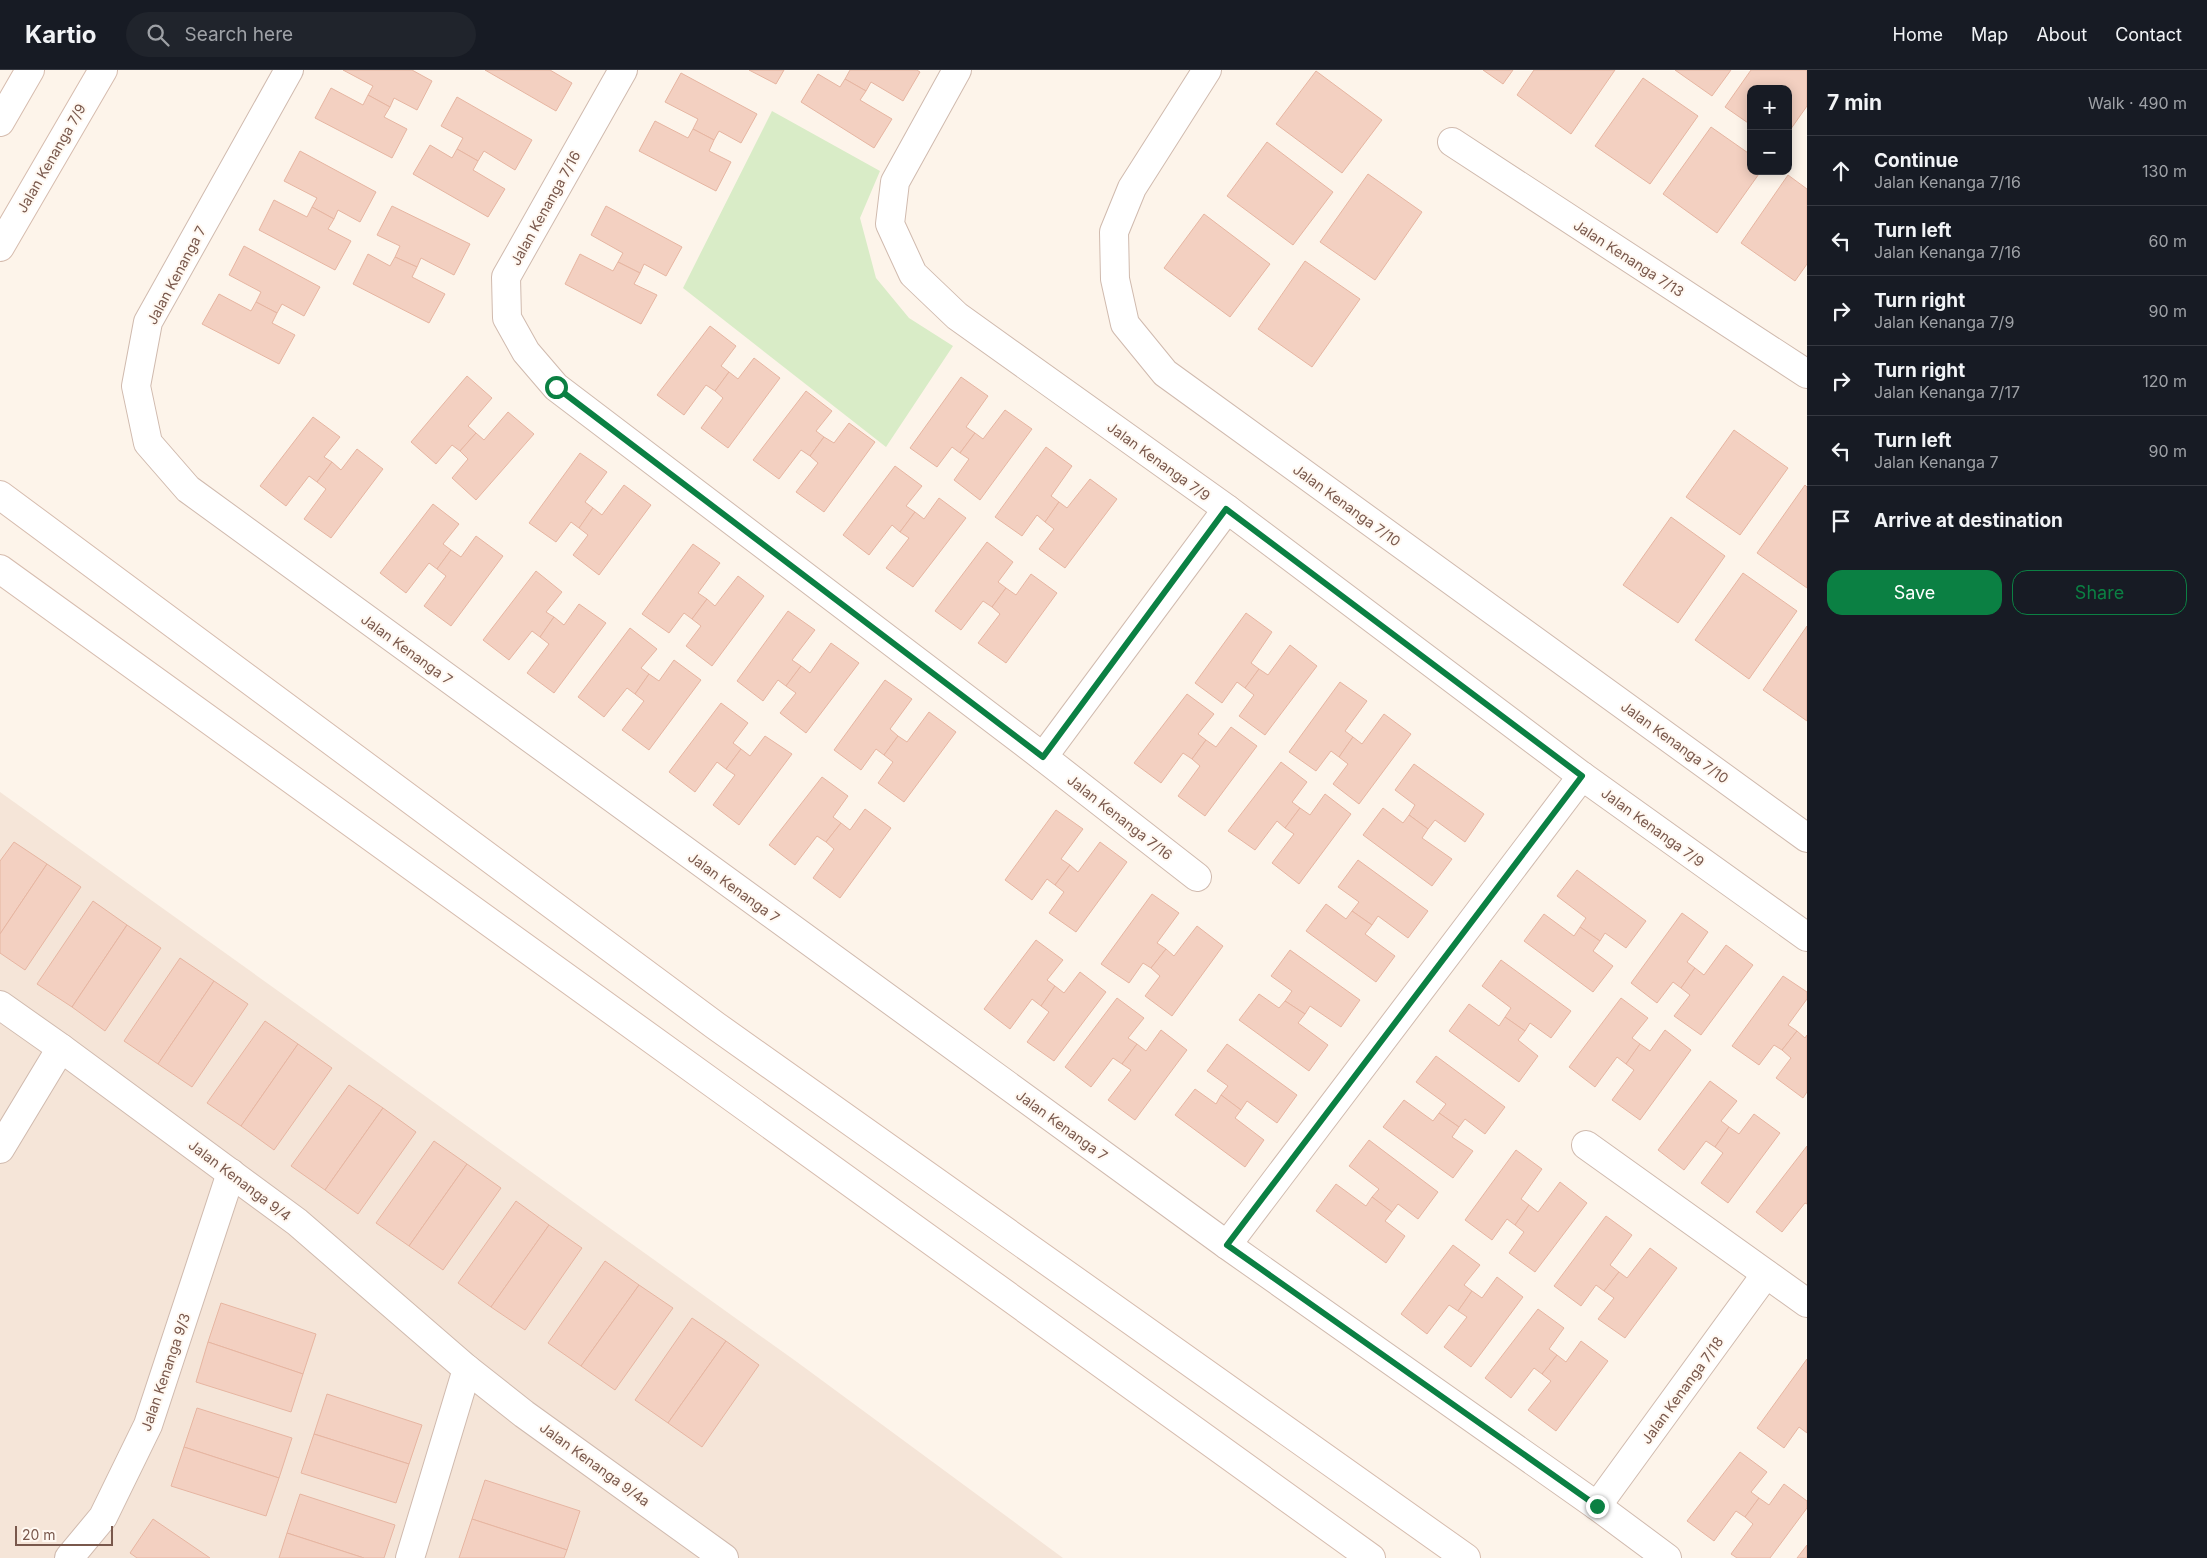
<!DOCTYPE html>
<meta charset="utf-8">
<style>
:root{--surface:#171b24;--page:#20242c;--text:#f1f3f6;--muted:#9ea1a6;--line:#363941;--accent:#0b8043}
body{margin:0;font-family:Inter,sans-serif;background:var(--page);color:var(--text)}
.controls{position:absolute;right:15px;top:15px;display:grid;overflow:hidden;border-radius:10px;box-shadow:0 2px 12px #0003}
.controls button{width:45px;height:45px;display:grid;place-items:center;padding:0;border:0;border-bottom:1px solid var(--line);background:var(--surface);color:var(--text);font:25px sans-serif}
.scale{position:absolute;left:15px;bottom:12px;width:98px;box-sizing:border-box;padding-left:5px;border:2px solid #79584c;border-top:0;font-size:14px;line-height:18px;white-space:nowrap;color:#79584c;-webkit-text-stroke:4px #fff8f1;paint-order:stroke}
.stop{position:absolute;width:15px;height:15px;margin:-11px;border:4px solid #0b8043;border-radius:50%;background:#fff}
.stop.end{background:#0b8043;border-color:#fff;box-shadow:0 1px 5px #0008}
.list{margin:0;padding:0;list-style:none}
h2{display:flex;justify-content:space-between;align-items:center;height:65px;margin:0;padding:0 20px;font-size:21px}
h2 small{font-size:16px;font-weight:400;color:var(--muted)}
.list li{display:grid;grid-template-columns:32px 1fr auto;gap:15px;align-items:center;box-sizing:border-box;height:70px;padding:0 20px;border-top:1px solid var(--line)}
.list b{display:block;font-size:19px;white-space:nowrap}
.list p{margin:0;font-size:16px;white-space:nowrap;color:var(--muted)}
.list em{font-size:16px;font-style:normal;color:var(--muted)}
.actions{display:flex;gap:10px;padding:15px 20px}
.actions a{flex:1;padding:11px 0;border:1px solid var(--accent);border-radius:15px;text-align:center;font-size:18px;color:var(--accent)}
.actions .main{background:var(--accent);color:#fff}
.icon{flex:none;width:28px;height:28px;fill:none;stroke:currentColor;stroke-width:2;stroke-linecap:round;stroke-linejoin:round}
.map{position:relative;flex:none;width:1807px;height:1488px;overflow:hidden}
header{display:flex;align-items:center;gap:30px;box-sizing:border-box;height:70px;padding:0 25px;background:var(--surface);border-bottom:1px solid var(--line)}
header strong{font-size:24px}
nav{display:flex;gap:28px;margin-inline-start:auto;font-size:18px}
.search{width:350px;height:45px;background:var(--page);display:flex;align-items:center;gap:12px;box-sizing:border-box;padding:0 18px;border-radius:28px;color:var(--muted);font-size:19px}
main{display:flex}
aside{flex:1;background:var(--surface)}
.map>svg:first-child{display:block}
.residential{fill:#f5e5d8}
.green{fill:#d9ecc7}
.building{fill:#f3d0c1;stroke:#e6b5a1}
.lines{fill:none;stroke-linecap:round;stroke-linejoin:round}
.street-casing{stroke:#d0baae;stroke-width:30}
.secondary-casing{stroke:#d6bcae;stroke-width:30}
.street{stroke:#fff;stroke-width:28}
.secondary{stroke:#fff;stroke-width:28}
.route{stroke:#0b8043;stroke-width:6}
.labels{text-anchor:middle;dominant-baseline:central;stroke-width:4;stroke-linejoin:round;paint-order:stroke}
.street-label{font-size:14px;fill:#79584c;stroke:#fff8f1}
</style>
<header>
<strong>Kartio</strong>
<div class="search"><svg class="icon" aria-label="search" viewBox="0 0 24 24"><circle cx="10" cy="10" r="6"/><path d="M15 15l6 6"/></svg>Search here</div>
<nav><a>Home</a><a>Map</a><a>About</a><a>Contact</a></nav>
</header>
<main>
<div class="map">
<svg width="1807" height="1488" viewBox="0 0 1807 1488">
<rect width="100%" height="100%" fill="#fdf4ea"/>
<path class="residential" d="M0,722L797,1292L1063,1488H0Z"/>
<path class="green" d="M772,41L880,101L860,148L876,208L909,248L953,276L886,377L683,218Z"/>
<g class="building">
<path d="M343,0H412L432,11L417,40L394,28L390,37L368,25L373,16Z"/>
<path d="M485,0H550L572,13L556,41Z"/>
<path d="M749,0H784L776,14Z"/>
<path d="M850,0H917L920,2L903,31L871,12L866,21L845,9Z"/>
<path d="M1483,0H1513L1503,14Z"/>
<path d="M1534,0H1615L1571,64L1517,25Z"/>
<path d="M1675,0H1731L1712,26Z"/>
<path d="M1751,0H1807V36L1788,63V19H1751V55L1725,37Z"/>
<path d="M1316,1L1382,50L1342,103L1276,54Z"/>
<path d="M681,3L757,44L741,73L719,61L714,70L693,59L698,49L665,32Z"/>
<path d="M818,4L840,17L845,9L866,21L860,30L892,49L874,78L801,32Z"/>
<path d="M1643,8L1698,46L1650,114L1595,76Z"/>
<path d="M331,18L363,35L368,25L390,37L384,47L407,59L392,88L315,48Z"/>
<path d="M457,27L532,70L515,100L484,81L478,91L457,79L463,68L441,56Z"/>
<path d="M655,51L688,68L693,59L714,70L709,81L731,92L716,121L639,81Z"/>
<path d="M1711,57L1751,85V101H1761L1717,163L1663,124Z"/>
<path d="M1267,72L1333,122L1293,175L1227,126Z"/>
<path d="M430,75L452,88L457,79L478,91L473,100L505,119L488,147L413,104Z"/>
<path d="M300,81L376,122L360,152L338,140L334,149L312,137L317,128L284,111Z"/>
<path d="M1368,104L1422,142L1375,210L1320,172Z"/>
<path d="M1788,105L1807,119V194L1795,211L1741,173Z"/>
<path d="M274,130L307,147L312,137L334,149L328,159L351,171L335,200L259,160Z"/>
<path d="M392,136L470,174L454,205L421,188L417,197L395,187L400,176L377,165Z"/>
<path d="M606,136L682,177L666,206L644,194L640,203L618,192L623,183L591,165Z"/>
<path d="M1204,144L1270,194L1230,247L1164,198Z"/>
<path d="M244,176L320,217L304,246L282,234L277,243L256,232L261,222L229,205Z"/>
<path d="M368,184L390,196L395,187L417,197L412,207L445,224L429,253L353,214Z"/>
<path d="M580,184L613,201L618,192L640,203L634,214L657,225L641,254L565,214Z"/>
<path d="M1305,191L1360,229L1312,297L1258,259Z"/>
<path d="M219,224L251,241L256,232L277,243L272,253L295,265L279,294L202,254Z"/>
<path d="M710,256L736,276L721,296L729,302L715,321L706,315L684,345L657,325Z"/>
<path d="M754,288L780,308L728,378L701,358L723,328L715,321L729,302L738,309Z"/>
<path d="M467,306L492,328L468,356L476,363L460,381L452,375L436,394L411,372Z"/>
<path d="M961,307L988,326L966,357L975,363L960,383L952,377L937,397L910,378Z"/>
<path d="M806,321L832,341L816,361L824,367L810,386L801,380L779,409L753,390Z"/>
<path d="M1005,340L1032,359L980,430L954,410L969,389L960,383L975,363L983,369Z"/>
<path d="M508,342L534,364L476,430L452,408L468,389L460,381L476,363L484,370Z"/>
<path d="M313,347L340,367L324,387L332,392L317,412L309,406L286,436L260,416Z"/>
<path d="M849,353L875,372L824,442L796,422L818,393L810,386L824,367L834,373Z"/>
<path d="M1734,360L1788,398L1740,465L1686,427Z"/>
<path d="M1046,377L1072,396L1051,426L1059,432L1045,452L1037,445L1022,466L995,447Z"/>
<path d="M357,379L383,399L331,468L304,449L326,419L317,412L332,392L341,400Z"/>
<path d="M580,383L607,402L585,432L593,438L579,458L571,452L556,472L529,453Z"/>
<path d="M895,396L922,416L906,436L915,442L900,462L892,455L869,485L843,465Z"/>
<path d="M1090,409L1117,429L1065,498L1039,479L1054,459L1045,452L1059,432L1067,438Z"/>
<path d="M624,415L651,435L599,505L573,485L588,465L579,458L593,438L602,445Z"/>
<path d="M1805,415L1807,417V518L1757,483Z"/>
<path d="M939,428L966,448L913,517L886,498L909,468L900,462L915,442L924,449Z"/>
<path d="M433,434L459,454L443,474L451,480L437,499L429,493L406,523L380,503Z"/>
<path d="M1671,447L1725,486L1678,553L1623,515Z"/>
<path d="M476,466L503,486L451,556L424,536L446,506L437,499L451,480L461,487Z"/>
<path d="M987,472L1013,492L998,512L1006,518L992,537L983,531L961,560L935,541Z"/>
<path d="M693,474L720,493L698,523L707,529L692,549L684,543L669,563L642,544Z"/>
<path d="M536,501L562,522L546,542L554,547L540,567L532,561L509,590L483,570Z"/>
<path d="M1743,503L1797,541L1749,609L1695,570Z"/>
<path d="M1031,504L1057,523L1006,593L978,573L1000,544L992,537L1006,518L1016,525Z"/>
<path d="M738,506L764,526L712,596L686,576L701,556L692,549L707,529L715,536Z"/>
<path d="M579,534L606,553L554,623L527,603L549,574L540,567L554,547L564,555Z"/>
<path d="M788,541L815,560L792,590L801,596L786,616L778,610L763,631L737,611Z"/>
<path d="M1246,543L1272,562L1251,593L1259,599L1245,618L1237,612L1222,633L1195,613Z"/>
<path d="M1807,556V651L1763,620Z"/>
<path d="M630,558L657,579L641,598L649,604L635,624L627,618L604,647L578,627Z"/>
<path d="M831,573L859,593L806,663L780,643L796,623L786,616L801,596L810,603Z"/>
<path d="M1290,575L1317,596L1265,665L1239,646L1254,625L1245,618L1259,599L1268,605Z"/>
<path d="M674,590L701,610L649,680L622,660L644,631L635,624L649,604L659,611Z"/>
<path d="M885,610L912,629L890,659L898,666L884,685L876,679L861,700L834,680Z"/>
<path d="M1340,612L1367,631L1345,661L1353,667L1339,687L1331,681L1316,701L1289,682Z"/>
<path d="M1187,624L1214,644L1198,664L1206,670L1192,689L1183,683L1161,713L1134,693Z"/>
<path d="M721,633L748,653L733,673L741,679L726,699L717,692L695,722L669,702Z"/>
<path d="M929,642L956,662L904,732L878,713L893,692L884,685L898,666L907,672Z"/>
<path d="M1384,644L1411,664L1359,734L1333,714L1348,694L1339,687L1353,667L1362,674Z"/>
<path d="M1231,657L1257,676L1205,746L1178,726L1200,696L1192,689L1206,670L1216,677Z"/>
<path d="M765,666L792,684L739,755L713,735L735,705L726,699L741,679L750,686Z"/>
<path d="M1281,692L1307,712L1292,732L1300,738L1285,758L1277,751L1255,780L1228,761Z"/>
<path d="M1414,694L1484,744L1465,772L1435,750L1428,759L1409,745L1415,735L1395,720Z"/>
<path d="M822,707L848,726L833,747L841,753L826,772L817,766L795,795L769,775Z"/>
<path d="M1325,724L1351,744L1299,814L1272,793L1294,764L1285,758L1300,738L1310,745Z"/>
<path d="M1383,738L1403,753L1409,745L1428,759L1422,768L1452,789L1432,816L1363,765Z"/>
<path d="M865,739L891,758L840,828L813,808L834,779L826,772L841,753L850,760Z"/>
<path d="M1056,740L1083,759L1061,789L1070,795L1055,815L1047,809L1032,830L1005,810Z"/>
<path d="M14,772L47,794L0,864V791Z"/>
<path d="M1100,772L1127,792L1076,862L1049,843L1064,822L1055,815L1070,795L1078,802Z"/>
<path d="M1358,790L1428,841L1408,868L1378,846L1372,855L1352,841L1359,832L1338,817Z"/>
<path d="M47,794L81,817L25,900L0,883V864Z"/>
<path d="M1577,800L1646,851L1626,878L1605,863L1600,871L1580,857L1586,848L1557,826Z"/>
<path d="M1152,824L1179,843L1157,873L1166,879L1151,898L1143,893L1129,913L1101,894Z"/>
<path d="M93,831L127,855L72,937L37,914Z"/>
<path d="M1326,834L1346,849L1352,841L1372,855L1365,864L1395,886L1376,912L1306,861Z"/>
<path d="M1682,843L1708,862L1687,892L1695,898L1681,918L1673,912L1657,933L1631,913Z"/>
<path d="M1544,844L1574,866L1580,857L1600,871L1593,881L1613,896L1593,922L1524,871Z"/>
<path d="M127,855L161,878L105,961L72,937Z"/>
<path d="M1197,856L1223,876L1172,946L1145,926L1160,906L1151,898L1166,879L1174,886Z"/>
<path d="M1036,870L1063,890L1047,910L1055,916L1041,936L1032,929L1010,959L984,939Z"/>
<path d="M1726,875L1753,895L1701,965L1674,946L1690,925L1681,918L1695,898L1704,905Z"/>
<path d="M1290,880L1360,930L1341,957L1310,936L1305,944L1285,931L1292,921L1271,906Z"/>
<path d="M180,888L214,911L158,994L124,971Z"/>
<path d="M1501,890L1571,941L1551,968L1530,953L1525,961L1505,947L1511,938L1482,916Z"/>
<path d="M1080,902L1106,922L1054,991L1027,972L1049,942L1041,936L1055,916L1064,923Z"/>
<path d="M1783,906L1807,922V929L1788,955L1797,961L1782,980L1774,975L1759,995L1732,976Z"/>
<path d="M214,911L248,934L192,1017L158,994Z"/>
<path d="M1259,924L1279,938L1285,931L1305,944L1298,953L1328,975L1309,1001L1239,950Z"/>
<path d="M1117,928L1144,948L1128,968L1137,974L1122,994L1113,988L1091,1017L1065,997Z"/>
<path d="M1621,928L1648,948L1632,968L1640,974L1626,994L1617,987L1595,1017L1569,997Z"/>
<path d="M1469,934L1499,956L1505,947L1525,961L1518,970L1538,986L1519,1012L1449,961Z"/>
<path d="M265,951L298,974L241,1056L207,1033Z"/>
<path d="M1161,960L1187,980L1135,1050L1108,1030L1131,1000L1122,994L1137,974L1146,981Z"/>
<path d="M1665,960L1691,980L1640,1050L1612,1030L1634,1000L1626,994L1640,974L1650,981Z"/>
<path d="M1797,961L1805,968L1807,965V1022L1803,1028L1776,1008L1791,988L1782,980Z"/>
<path d="M298,974L332,998L274,1080L241,1056Z"/>
<path d="M1227,974L1297,1025L1277,1053L1247,1031L1241,1040L1221,1025L1228,1016L1207,1001Z"/>
<path d="M1436,986L1505,1037L1485,1064L1465,1049L1459,1057L1439,1043L1446,1034L1416,1012Z"/>
<path d="M1710,1011L1737,1031L1721,1051L1729,1057L1715,1077L1706,1071L1684,1100L1658,1080Z"/>
<path d="M349,1015L383,1038L325,1120L291,1096Z"/>
<path d="M1195,1019L1216,1034L1221,1025L1241,1040L1235,1048L1264,1070L1245,1097L1175,1045Z"/>
<path d="M1404,1030L1433,1051L1439,1043L1459,1057L1452,1067L1473,1081L1453,1108L1383,1057Z"/>
<path d="M383,1038L416,1062L358,1144L325,1120Z"/>
<path d="M1754,1044L1780,1063L1728,1133L1701,1113L1723,1083L1715,1077L1729,1057L1739,1064Z"/>
<path d="M1369,1070L1438,1122L1418,1149L1398,1134L1392,1142L1372,1127L1379,1119L1349,1096Z"/>
<path d="M434,1071L467,1094L409,1176L376,1153Z"/>
<path d="M1807,1076V1134L1805,1133L1782,1162L1756,1142Z"/>
<path d="M1516,1080L1542,1099L1521,1129L1529,1135L1515,1155L1507,1149L1492,1170L1465,1150Z"/>
<path d="M467,1094L501,1118L443,1200L409,1176Z"/>
<path d="M1560,1112L1587,1133L1535,1202L1509,1183L1524,1162L1515,1155L1529,1135L1538,1142Z"/>
<path d="M1336,1114L1366,1136L1372,1127L1392,1142L1385,1151L1405,1166L1386,1193L1316,1141Z"/>
<path d="M516,1131L549,1155L491,1237L458,1213Z"/>
<path d="M1606,1146L1632,1165L1610,1195L1619,1202L1604,1221L1596,1215L1581,1236L1554,1216Z"/>
<path d="M549,1155L582,1178L525,1260L491,1237Z"/>
<path d="M1453,1175L1480,1195L1464,1215L1472,1221L1458,1241L1449,1235L1427,1264L1401,1244Z"/>
<path d="M1650,1178L1677,1198L1625,1268L1598,1249L1614,1228L1604,1221L1619,1202L1627,1208Z"/>
<path d="M605,1191L639,1215L581,1296L548,1273Z"/>
<path d="M1497,1207L1523,1227L1471,1297L1444,1277L1467,1247L1458,1241L1472,1221L1482,1228Z"/>
<path d="M639,1215L673,1238L615,1320L581,1296Z"/>
<path d="M221,1233L316,1264L303,1304L208,1272Z"/>
<path d="M1538,1239L1564,1258L1549,1279L1557,1285L1542,1304L1534,1298L1511,1328L1485,1308Z"/>
<path d="M692,1248L726,1271L668,1353L635,1330Z"/>
<path d="M726,1271L759,1295L702,1377L668,1353Z"/>
<path d="M1581,1271L1608,1291L1556,1361L1528,1340L1551,1311L1542,1304L1557,1285L1566,1292Z"/>
<path d="M208,1272L303,1304L291,1342L196,1312Z"/>
<path d="M1807,1289V1363L1799,1357L1784,1378L1757,1358Z"/>
<path d="M327,1324L422,1355L409,1394L314,1364Z"/>
<path d="M197,1338L292,1368L279,1408L184,1377Z"/>
<path d="M314,1364L409,1394L396,1433L301,1403Z"/>
<path d="M184,1377L279,1408L266,1446L171,1416Z"/>
<path d="M1740,1382L1767,1402L1751,1422L1759,1428L1745,1447L1736,1441L1714,1471L1687,1451Z"/>
<path d="M485,1410L580,1441L567,1480L472,1449Z"/>
<path d="M1784,1414L1807,1431V1438L1770,1488H1737L1731,1484L1753,1454L1745,1447L1759,1428L1769,1435Z"/>
<path d="M300,1424L395,1455L384,1488H364L287,1463Z"/>
<path d="M153,1449L210,1488H137L130,1483Z"/>
<path d="M472,1449L567,1480L564,1488H459Z"/>
<path d="M287,1463L364,1488H279Z"/>
<path d="M1807,1475V1488H1797Z"/>
</g>
<g class="lines">
<defs>
<g id="street">
<path d="M289,0L148,252L136,316L148,373L188,419L1227,1175L1597,1436L1667,1488"/>
<path d="M623,0L506,207L507,248L526,282L556,317L1043,687L1197,807"/>
<path d="M957,0L895,112L890,154L913,204L957,246L1227,439L1582,706L1807,867"/>
<path d="M1207,0L1132,118L1114,162L1115,209L1125,254L1165,303L1807,768"/>
<path d="M1452,72L1807,304"/>
<path d="M1043,687L1227,439"/>
<path d="M0,935L61,978L297,1152L467,1299L524,1344L724,1488"/>
<path d="M1586,1075L1807,1233"/>
<path d="M0,1079L61,978"/>
<path d="M1227,1175L1582,706"/>
<path d="M1597,1436L1766,1204"/>
<path d="M69,1488L103,1447L148,1355L231,1103"/>
<path d="M410,1488L467,1299"/>
</g>
<g id="secondary">
<path d="M0,52L30,0"/>
<path d="M0,177L103,0"/>
<path d="M0,425L716,956L1466,1488"/>
<path d="M0,499L1371,1488"/>
</g>
</defs>
<use href="#street" class="street-casing"/>
<use href="#secondary" class="secondary-casing"/>
<use href="#street" class="street"/>
<use href="#secondary" class="secondary"/>
</g>
<g class="lines">
<path class="route" d="M556,317L1043,687L1226,439L1582,706L1227,1175L1597,1436"/>
</g>
<g class="labels">
<g class="street-label">
<text transform="translate(51 88) rotate(-60)">Jalan Kenanga 7/9</text>
<text transform="translate(545 138) rotate(-61)">Jalan Kenanga 7/16</text>
<text transform="translate(1629 188) rotate(33)">Jalan Kenanga 7/13</text>
<text transform="translate(176 205) rotate(-62)">Jalan Kenanga 7</text>
<text transform="translate(1159 391) rotate(36)">Jalan Kenanga 7/9</text>
<text transform="translate(1347 435) rotate(36)">Jalan Kenanga 7/10</text>
<text transform="translate(407 579) rotate(36)">Jalan Kenanga 7</text>
<text transform="translate(1675 672) rotate(36)">Jalan Kenanga 7/10</text>
<text transform="translate(1120 747) rotate(38)">Jalan Kenanga 7/16</text>
<text transform="translate(1653 757) rotate(36)">Jalan Kenanga 7/9</text>
<text transform="translate(734 817) rotate(36)">Jalan Kenanga 7</text>
<text transform="translate(1062 1055) rotate(36)">Jalan Kenanga 7</text>
<text transform="translate(240 1110) rotate(37)">Jalan Kenanga 9/4</text>
<text transform="translate(165 1302) rotate(-71)">Jalan Kenanga 9/3</text>
<text transform="translate(1682 1320) rotate(-54)">Jalan Kenanga 7/18</text>
<text transform="translate(595 1394) rotate(36)">Jalan Kenanga 9/4a</text>
</g>
</g>
</svg>
<div class="controls">
<button>+</button>
<button>−</button>
</div>
<div class="scale">20 m</div>
<div class="stop" style="left:556px;top:317px"></div>
<div class="stop end" style="left:1597px;top:1436px"></div>
</div>
<aside>
<h2>7 min<small>Walk · 490 m</small></h2>
<ul class="list">
<li><svg class="icon" aria-label="ahead" viewBox="0 0 24 24"><path d="M12 20V5M6 11l6-6 6 6"/></svg><div><b>Continue</b><p>Jalan Kenanga 7/16</p></div><em>130 m</em></li>
<li><svg class="icon" aria-label="left" viewBox="0 0 24 24"><path d="M17 20v-9H6M10 6l-5 5 5 5"/></svg><div><b>Turn left</b><p>Jalan Kenanga 7/16</p></div><em>60 m</em></li>
<li><svg class="icon" aria-label="right" viewBox="0 0 24 24"><path d="M7 20v-9h11M14 6l5 5-5 5"/></svg><div><b>Turn right</b><p>Jalan Kenanga 7/9</p></div><em>90 m</em></li>
<li><svg class="icon" aria-label="right" viewBox="0 0 24 24"><path d="M7 20v-9h11M14 6l5 5-5 5"/></svg><div><b>Turn right</b><p>Jalan Kenanga 7/17</p></div><em>120 m</em></li>
<li><svg class="icon" aria-label="left" viewBox="0 0 24 24"><path d="M17 20v-9H6M10 6l-5 5 5 5"/></svg><div><b>Turn left</b><p>Jalan Kenanga 7</p></div><em>90 m</em></li>
<li><svg class="icon" aria-label="arrive" viewBox="0 0 24 24"><path d="M6 21V4h12l-3 4 3 4H6"/></svg><div><b>Arrive at destination</b></div></li>
</ul>
<div class="actions"><a class="main">Save</a><a>Share</a></div>
</aside>
</main>
